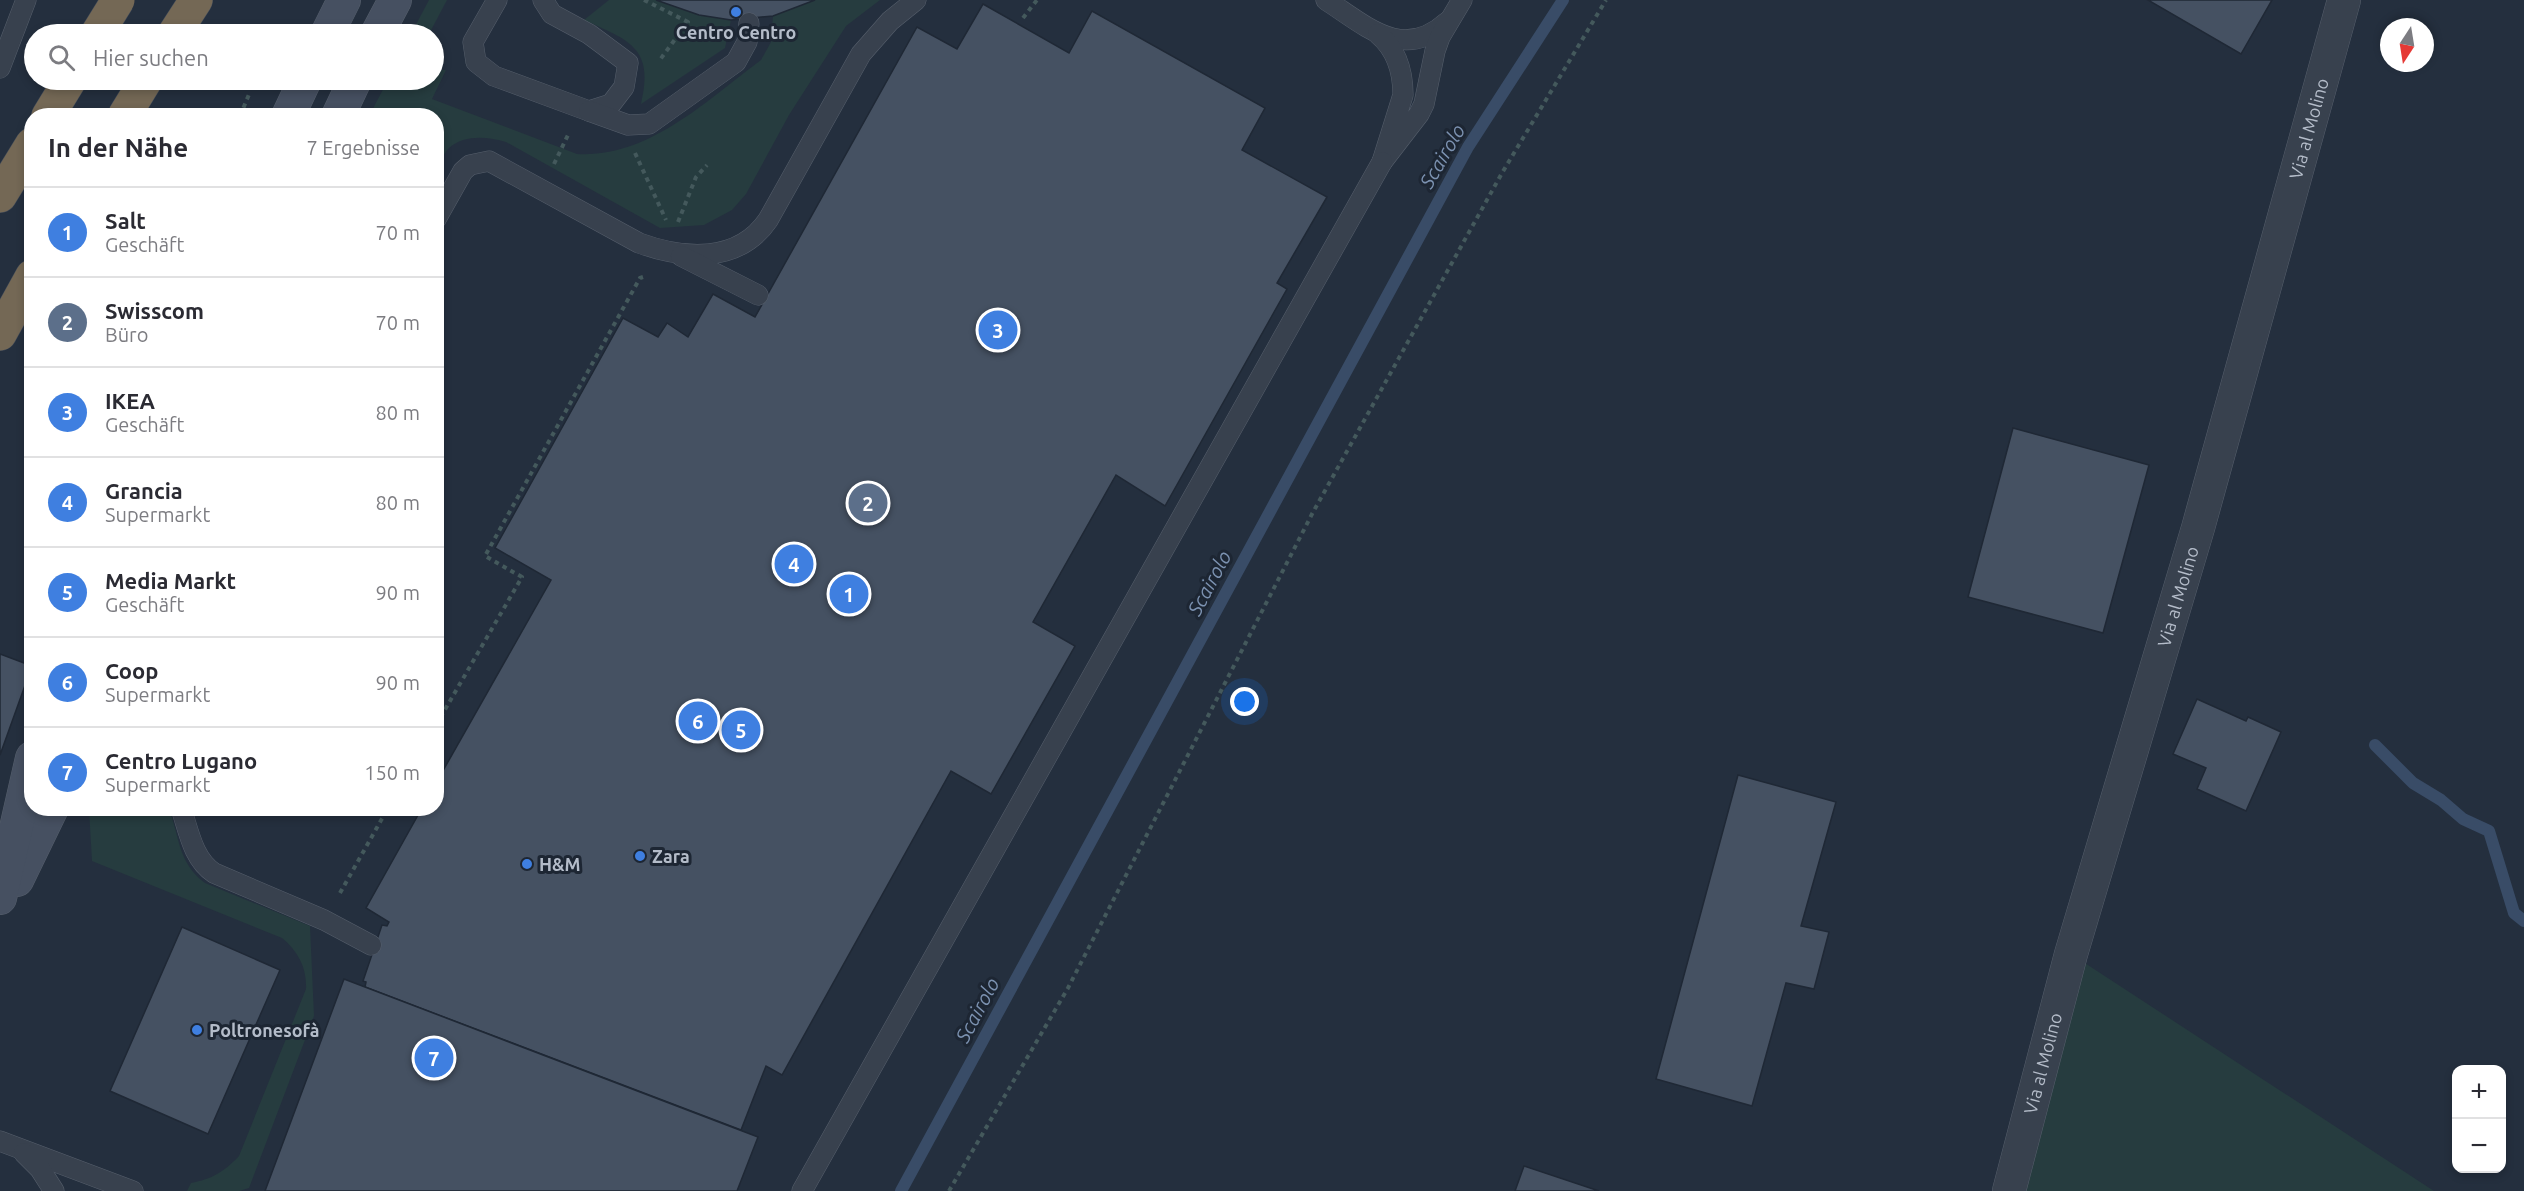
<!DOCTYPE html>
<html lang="de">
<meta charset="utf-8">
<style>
:root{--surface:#fff;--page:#f2f2f3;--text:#2b2b33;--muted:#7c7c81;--line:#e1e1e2;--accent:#0f766e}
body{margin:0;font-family:Ubuntu,sans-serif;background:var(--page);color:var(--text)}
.controls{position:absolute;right:18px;bottom:18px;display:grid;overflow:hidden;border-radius:12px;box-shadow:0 3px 9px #0003}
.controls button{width:54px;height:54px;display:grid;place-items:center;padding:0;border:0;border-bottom:2px solid var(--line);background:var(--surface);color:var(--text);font:30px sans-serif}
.compass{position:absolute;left:2380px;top:18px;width:54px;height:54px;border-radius:50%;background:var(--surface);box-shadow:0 3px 9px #0003;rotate:192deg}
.you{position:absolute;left:1245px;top:702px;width:21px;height:21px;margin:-15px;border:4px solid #fff;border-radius:50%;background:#1a73e8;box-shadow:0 0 0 9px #1a73e833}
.badge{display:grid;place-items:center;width:39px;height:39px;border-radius:50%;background:var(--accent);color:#fff;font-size:20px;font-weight:700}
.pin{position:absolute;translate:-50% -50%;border:3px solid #fff;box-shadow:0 2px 6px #0006}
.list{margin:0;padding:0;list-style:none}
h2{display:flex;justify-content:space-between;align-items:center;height:78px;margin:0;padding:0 24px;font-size:26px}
h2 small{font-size:20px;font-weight:400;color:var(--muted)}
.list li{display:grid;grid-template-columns:39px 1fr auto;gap:18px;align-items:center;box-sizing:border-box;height:90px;padding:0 24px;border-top:2px solid var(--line)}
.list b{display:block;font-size:22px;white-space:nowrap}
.list p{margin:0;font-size:20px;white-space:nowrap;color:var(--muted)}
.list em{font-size:20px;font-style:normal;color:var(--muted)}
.icon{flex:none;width:33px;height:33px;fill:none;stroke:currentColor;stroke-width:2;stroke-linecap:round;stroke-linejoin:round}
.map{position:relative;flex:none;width:2524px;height:1191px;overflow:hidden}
.search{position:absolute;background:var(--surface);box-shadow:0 3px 9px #0003;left:24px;top:24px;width:420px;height:66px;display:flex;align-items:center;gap:15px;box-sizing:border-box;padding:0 21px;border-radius:33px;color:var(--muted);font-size:22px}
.panel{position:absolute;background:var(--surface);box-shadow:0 3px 9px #0003;left:24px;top:108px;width:420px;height:708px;border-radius:24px}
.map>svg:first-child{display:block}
.green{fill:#263c3f}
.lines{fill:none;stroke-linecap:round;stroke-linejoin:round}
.stream{stroke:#394c67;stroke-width:12}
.building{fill:#455162;stroke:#1f2835;stroke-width:1.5}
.lane-casing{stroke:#565f6c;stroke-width:21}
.street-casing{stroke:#565f6c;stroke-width:34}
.secondary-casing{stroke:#565f6c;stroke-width:34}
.highway-casing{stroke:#434c59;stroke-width:34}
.path{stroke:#44595c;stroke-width:4;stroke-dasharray:4.5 4.5;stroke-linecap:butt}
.lane{stroke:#38414e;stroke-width:20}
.street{stroke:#38414e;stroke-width:33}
.secondary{stroke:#465061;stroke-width:33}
.highway{stroke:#746855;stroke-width:33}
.highway-bridge-casing{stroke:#434c59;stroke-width:34;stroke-linecap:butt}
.highway-bridge{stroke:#746855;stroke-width:33}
.shop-dot{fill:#3f7fe0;stroke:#1d2633;stroke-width:2}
.labels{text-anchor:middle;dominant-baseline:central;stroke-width:6;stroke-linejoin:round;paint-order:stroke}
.poi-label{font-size:18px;font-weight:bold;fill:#b4bcc9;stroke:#1d2633;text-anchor:start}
.street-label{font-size:18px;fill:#b4bcc9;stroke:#1d2633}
.water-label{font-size:20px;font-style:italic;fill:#7c92b1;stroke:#1d2633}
</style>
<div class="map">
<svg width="2524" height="1191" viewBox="0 0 2524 1191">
<rect width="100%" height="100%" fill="#242f3e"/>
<g class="green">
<path d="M429,0H447L429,34H411Z"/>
<path d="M609,0H656L699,15L731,20L725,48L641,104C655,47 628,40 584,20Z"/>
<path d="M815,0H880L846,26L789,115L746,194L732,210L704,225L660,228L506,142C488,137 465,134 449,148C444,153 440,163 437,170L436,116H369L388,80H434V70H446L432,99L577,154C649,158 707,100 761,60L771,42L773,16Z"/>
<path d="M89,809H169C180,838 178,863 205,883L310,926L314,1016L249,1188L239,1191H187L191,1183C212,1179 224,1172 239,1156L306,989C307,968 298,951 282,938L92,861Z"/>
<path d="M2071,954L2434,1191H2009Z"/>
</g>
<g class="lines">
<g class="stream">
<path d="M2375,745L2413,783L2441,800L2463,819L2489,831L2514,913L2524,921"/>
<path d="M901,1191L1468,147L1563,0"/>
</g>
</g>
<g class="building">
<path d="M656,0H815L773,16L731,20L699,15Z"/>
<path d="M2148,0H2272L2241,54Z"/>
<path d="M983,4L1069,53L1092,11L1265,108L1242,150L1327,197L1277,283L1287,289L1165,506L1116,475L1033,622L1075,646L991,794L951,771L782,1075L766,1066L741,1130L365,987L366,982L363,981L382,925L387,926L389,922L366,908L422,808H436V783L551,580L495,548L623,318L658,337L667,323L688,337L713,294L755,317L917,27L957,49Z"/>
<path d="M2013,428L2149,465L2103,633L1968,597Z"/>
<path d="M0,654L32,666L0,755Z"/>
<path d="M2197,699L2246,721L2248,717L2281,732L2246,811L2197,789L2206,768L2173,754Z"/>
<path d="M1738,775L1836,802L1801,926L1829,932L1814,989L1786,983L1752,1106L1656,1079Z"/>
<path d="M182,927L280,970L208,1134L110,1091Z"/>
<path d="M344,979L758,1137L737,1191H265Z"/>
<path d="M1524,1166L1599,1191H1515Z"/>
</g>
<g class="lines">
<defs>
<g id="lane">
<path d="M497,0L473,42L476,62L494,76L589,111L611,104L624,87L628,63L589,34L552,14L543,0"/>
<path d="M1326,0C1366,26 1403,62 1447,22"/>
<path d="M1378,34C1396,49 1403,71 1403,95L1382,162L1419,114L1424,104L1435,51L1440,37L1462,0"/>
<path d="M0,68L26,0"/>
<path d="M589,111L628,125L649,124L736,62L747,42L749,23"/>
<path d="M436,219L463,171L470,165L489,161L639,243C683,259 738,264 768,220L861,54L890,21L916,0"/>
<path d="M681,256L758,295"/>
<path d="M181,808C189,832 193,859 214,873L324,920L371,945"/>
<path d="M0,1141L133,1191"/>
<path d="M24,1153L40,1169L54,1191"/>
<path d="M802,1191L1382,162"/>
</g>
<g id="street">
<path id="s1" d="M2009,1191L2071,954L2198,528L2344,0"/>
</g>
<g id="secondary">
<path d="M327,34L344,0"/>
<path d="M377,34L395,0"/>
<path d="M288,116L305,80"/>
<path d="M338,116L355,80"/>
<path d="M17,880L52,808"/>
<path d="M0,898L32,758"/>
</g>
<g id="highway">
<path d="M174,34L196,0"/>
<path d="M48,116L70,80"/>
<path d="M0,196L32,144"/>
<path d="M0,334L32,276"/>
</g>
</defs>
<use href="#lane" class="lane-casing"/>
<use href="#street" class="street-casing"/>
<use href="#secondary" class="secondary-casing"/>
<use href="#highway" class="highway-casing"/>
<g class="path">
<path d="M644,0L688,22L659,61"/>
<path d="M1023,18L1037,0"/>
<path d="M240,116L250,92"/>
<path d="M635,153L666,220"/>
<path d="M554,164L568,135"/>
<path d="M678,222L696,177L707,165"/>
<path d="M436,725L522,577L485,556L640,278L643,277"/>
<path d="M340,893L388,808"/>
<path d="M949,1191L1068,988L1312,514L1502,173L1606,0"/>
</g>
<use href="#lane" class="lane"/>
<use href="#street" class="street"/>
<use href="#secondary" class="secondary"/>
<use href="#highway" class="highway"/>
<defs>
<g id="highway-bridge">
<path d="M97,34L118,0"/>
<path d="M124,116L146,80"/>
</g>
</defs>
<use href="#highway-bridge" class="highway-bridge-casing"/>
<use href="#highway-bridge" class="highway-bridge"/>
</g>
<g class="shop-dot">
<circle cx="736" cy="12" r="6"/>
<circle cx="640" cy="856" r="6"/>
<circle cx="527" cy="864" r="6"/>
<circle cx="197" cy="1030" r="6"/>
</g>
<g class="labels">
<g class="poi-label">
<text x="736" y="32" text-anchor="middle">Centro Centro</text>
<text x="652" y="856">Zara</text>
<text x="539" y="864">H&amp;M</text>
<text x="209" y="1030">Poltronesofà</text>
</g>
<g class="street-label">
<text stroke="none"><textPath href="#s1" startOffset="1104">Via al Molino</textPath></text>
<text stroke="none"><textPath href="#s1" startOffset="618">Via al Molino</textPath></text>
<text stroke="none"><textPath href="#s1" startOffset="132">Via al Molino</textPath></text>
</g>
<g class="water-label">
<text transform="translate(1442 156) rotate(-60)">Scairolo</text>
<text transform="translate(1209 583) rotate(-62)">Scairolo</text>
<text transform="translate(977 1010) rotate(-62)">Scairolo</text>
</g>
</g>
</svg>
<div class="controls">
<button>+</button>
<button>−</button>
</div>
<svg class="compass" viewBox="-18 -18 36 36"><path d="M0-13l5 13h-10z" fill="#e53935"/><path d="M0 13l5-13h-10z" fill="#7c7c81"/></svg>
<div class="you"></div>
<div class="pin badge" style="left:849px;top:594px;background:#3f7fe0">1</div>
<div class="pin badge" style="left:868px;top:503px;background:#5c6f8a">2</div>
<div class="pin badge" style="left:998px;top:330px;background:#3f7fe0">3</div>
<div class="pin badge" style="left:794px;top:564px;background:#3f7fe0">4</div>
<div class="pin badge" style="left:741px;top:730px;background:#3f7fe0">5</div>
<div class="pin badge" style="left:698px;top:721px;background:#3f7fe0">6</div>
<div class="pin badge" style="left:434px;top:1058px;background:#3f7fe0">7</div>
<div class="search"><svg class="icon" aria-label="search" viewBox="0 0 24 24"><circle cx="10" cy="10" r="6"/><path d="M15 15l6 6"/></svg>Hier suchen</div>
<section class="panel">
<h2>In der Nähe<small>7 Ergebnisse</small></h2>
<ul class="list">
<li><span class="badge" style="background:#3f7fe0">1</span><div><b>Salt</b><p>Geschäft</p></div><em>70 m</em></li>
<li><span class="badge" style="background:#5c6f8a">2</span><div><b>Swisscom</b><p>Büro</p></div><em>70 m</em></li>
<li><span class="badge" style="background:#3f7fe0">3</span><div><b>IKEA</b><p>Geschäft</p></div><em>80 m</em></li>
<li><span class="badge" style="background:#3f7fe0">4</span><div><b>Grancia</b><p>Supermarkt</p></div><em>80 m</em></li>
<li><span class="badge" style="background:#3f7fe0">5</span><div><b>Media Markt</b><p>Geschäft</p></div><em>90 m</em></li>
<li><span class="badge" style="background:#3f7fe0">6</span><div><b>Coop</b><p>Supermarkt</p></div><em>90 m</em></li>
<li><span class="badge" style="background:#3f7fe0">7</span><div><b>Centro Lugano</b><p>Supermarkt</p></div><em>150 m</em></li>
</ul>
</section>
</div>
